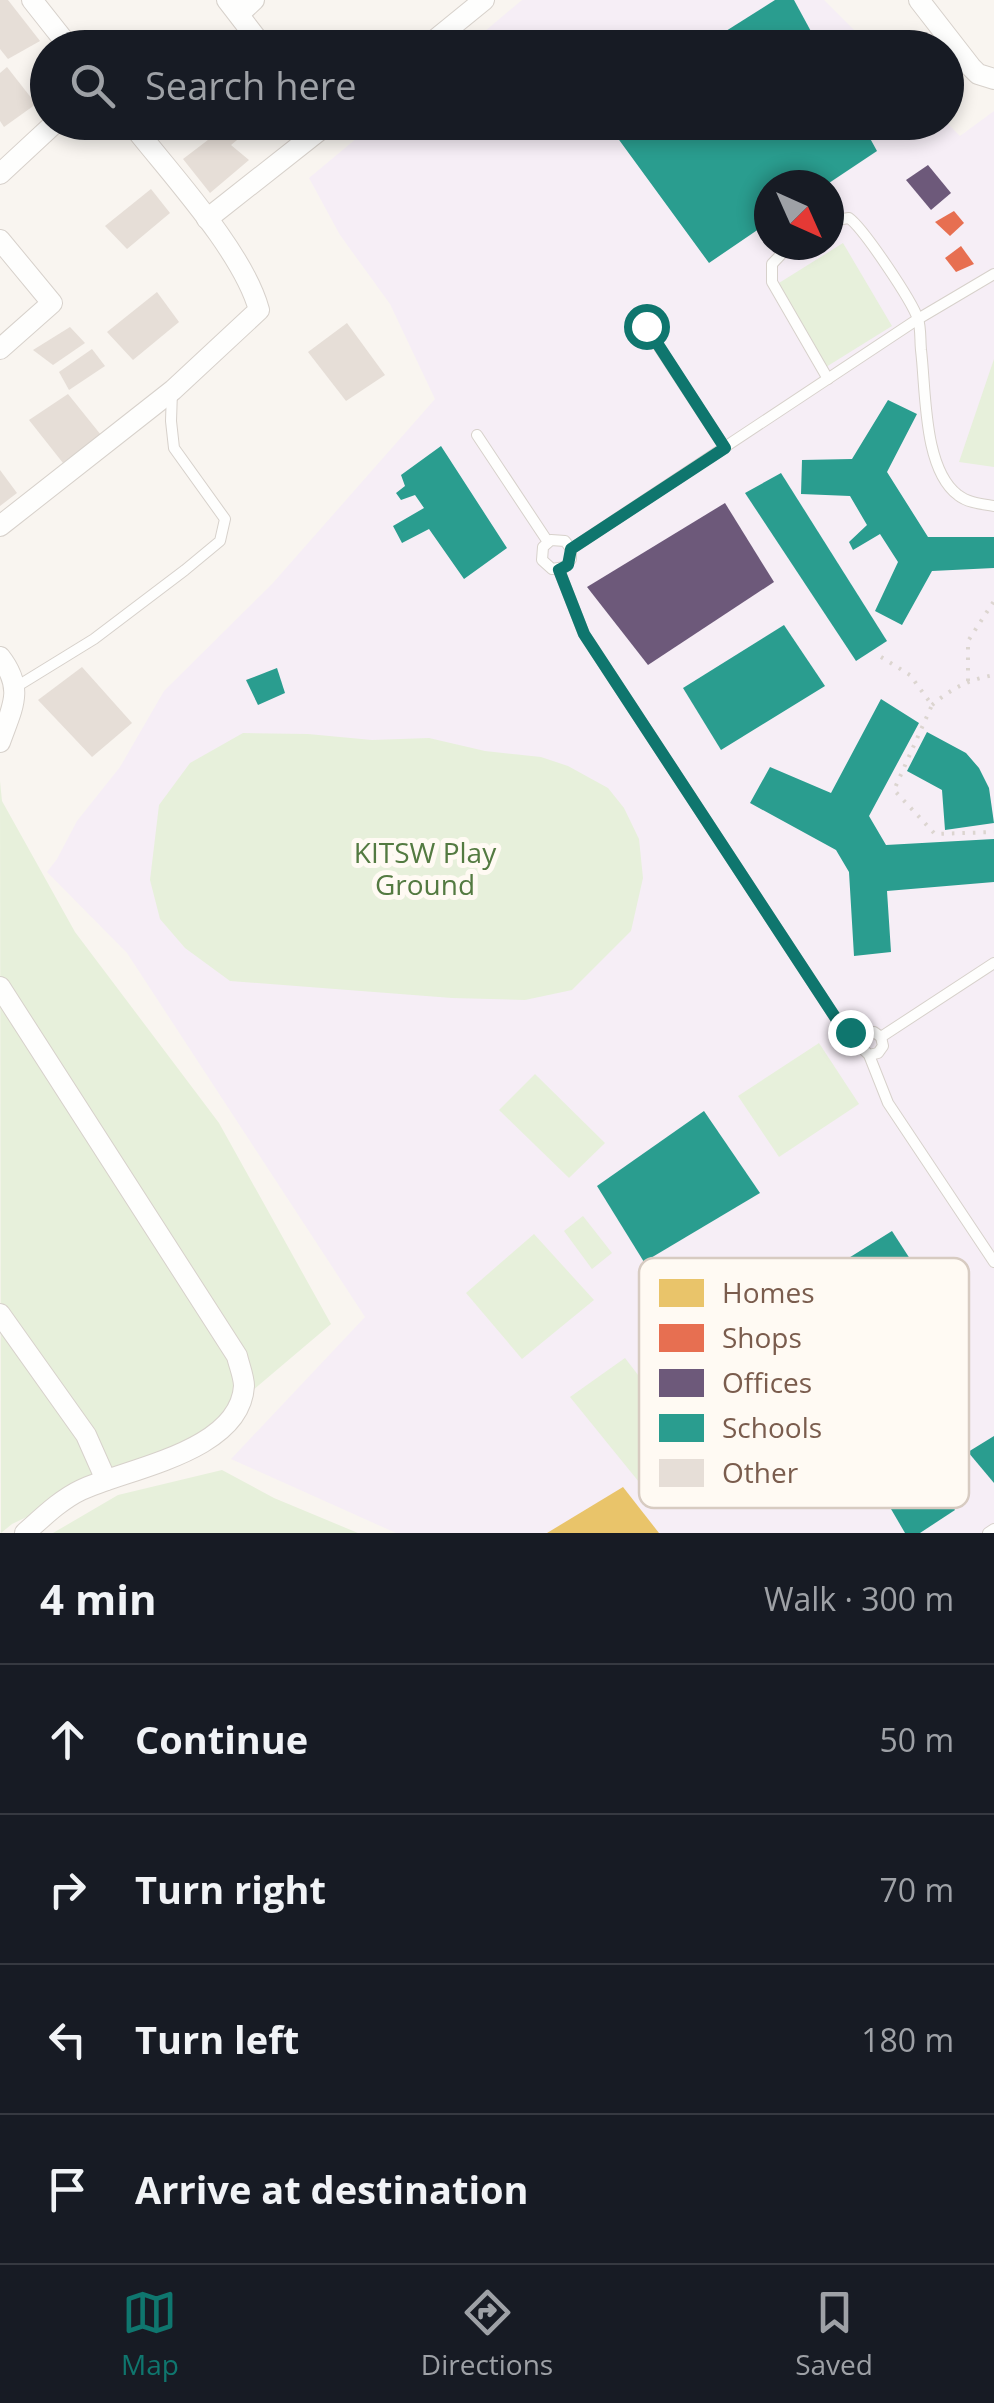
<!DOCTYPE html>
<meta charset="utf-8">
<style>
:root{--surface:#171b24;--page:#242831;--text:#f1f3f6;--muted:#9ea1a6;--line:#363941;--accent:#0f766e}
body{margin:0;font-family:"Open Sans",sans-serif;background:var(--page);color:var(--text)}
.compass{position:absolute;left:754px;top:170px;width:90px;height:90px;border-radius:50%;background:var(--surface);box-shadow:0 5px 15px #0003;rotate:135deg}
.stop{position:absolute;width:30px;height:30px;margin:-22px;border:8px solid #0f766e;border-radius:50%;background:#fff}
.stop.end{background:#0f766e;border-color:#fff;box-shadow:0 2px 10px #0008}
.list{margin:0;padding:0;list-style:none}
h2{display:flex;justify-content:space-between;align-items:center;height:130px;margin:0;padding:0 40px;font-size:42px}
h2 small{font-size:32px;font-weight:400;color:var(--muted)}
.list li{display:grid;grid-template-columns:65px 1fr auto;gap:30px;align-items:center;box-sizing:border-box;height:150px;padding:0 40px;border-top:2px solid var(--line)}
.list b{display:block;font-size:38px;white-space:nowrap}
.list em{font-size:32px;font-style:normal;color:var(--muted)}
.icon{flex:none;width:55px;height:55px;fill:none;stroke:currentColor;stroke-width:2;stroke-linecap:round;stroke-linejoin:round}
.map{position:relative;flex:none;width:994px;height:1533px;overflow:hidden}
.search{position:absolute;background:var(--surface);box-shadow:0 5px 15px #0003;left:30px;right:30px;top:30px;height:110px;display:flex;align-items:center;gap:25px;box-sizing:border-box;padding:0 35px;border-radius:55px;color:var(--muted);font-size:38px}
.sheet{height:730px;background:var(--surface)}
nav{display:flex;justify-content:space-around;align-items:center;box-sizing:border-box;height:140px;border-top:2px solid var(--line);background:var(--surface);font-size:28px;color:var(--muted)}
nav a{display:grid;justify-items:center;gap:5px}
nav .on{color:var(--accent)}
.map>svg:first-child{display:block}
.education{fill:#f6eef6;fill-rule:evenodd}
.green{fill:#e7f0db}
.homes{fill:#e9c46a}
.shops{fill:#e76f51}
.offices{fill:#6d597a}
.schools{fill:#2a9d8f}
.building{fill:#e6ded7}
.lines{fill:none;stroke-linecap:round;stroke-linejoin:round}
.lane-casing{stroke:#d7d1cb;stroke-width:12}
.street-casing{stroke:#d7d1cb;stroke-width:22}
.path{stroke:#dcd5d0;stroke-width:4;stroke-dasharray:2.5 8;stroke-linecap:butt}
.lane{stroke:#fefefd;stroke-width:10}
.street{stroke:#fefefd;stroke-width:20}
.route{stroke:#0f766e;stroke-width:12}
.labels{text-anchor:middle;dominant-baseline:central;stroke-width:10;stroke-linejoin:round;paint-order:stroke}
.park-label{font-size:28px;fill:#537a41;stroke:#fffaf3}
.key{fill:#fffaf3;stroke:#d7cbc1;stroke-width:2.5}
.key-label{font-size:28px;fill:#7a5c4d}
</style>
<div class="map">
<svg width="994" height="1533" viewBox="0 0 994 1533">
<rect width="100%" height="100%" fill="#f9f5f0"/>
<g class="education">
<path d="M522,0H824L871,47L465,48Z"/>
<path d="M994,111V1533H396L231,1459L365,1317L127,953L47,872L57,859L77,821L120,767L164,691L272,584L435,399L390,304L340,235L309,178L375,123L946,122L960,136ZM769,185H829V245H769Z"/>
</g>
<g class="green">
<path d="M843,243L892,326L826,367L779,283Z"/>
<path d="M994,359V467L959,462Z"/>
<path d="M243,733L308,734L372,740L429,738L485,751L541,757L568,766L608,788L624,808L639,839L643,878L631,931L572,990L525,1000L452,998L230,981L185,948L160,919L150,880L159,805L190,763Z"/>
<path d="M0,781L2,801L75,932L219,1123L331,1324L201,1434L12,1524L1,1533Z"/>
<path d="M819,1043L859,1104L779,1157L738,1096Z"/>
<path d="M535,1074L605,1143L569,1178L499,1110Z"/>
<path d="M583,1216L612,1253L592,1269L564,1231Z"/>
<path d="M534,1234L594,1300L522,1359L466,1293Z"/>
<path d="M625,1358L691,1444L639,1482L570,1397Z"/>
<path d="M222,1470L274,1498L358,1533H53L118,1495Z"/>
</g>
<path class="homes" d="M623,1487L659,1533H547Z"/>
<g class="shops">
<path d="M954,211L964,223L950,236L935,222Z"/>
<path d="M961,246L974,264L956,272L945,258Z"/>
</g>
<g class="offices">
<path d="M928,165L951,193L931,210L906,180Z"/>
<path d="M725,503L774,582L648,665L587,587Z"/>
</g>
<g class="schools">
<path d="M775,0H794L820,48H699Z"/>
<path d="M606,122H861L877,151L826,185H769V222L709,263Z"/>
<path d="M888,400L917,414L887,472L928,537H994V568L932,571L902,625L875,611L898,562L880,534L853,550L849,542L867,525L850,496L801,494L802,460L852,459Z"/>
<path d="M441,446L507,548L464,579L429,529L402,543L393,526L424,508L415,495L401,500L396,493L405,486L401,475Z"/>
<path d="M781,473L887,641L856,661L745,493Z"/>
<path d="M784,625L825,686L721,750L683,688Z"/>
<path d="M277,668L285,693L258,705L246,680Z"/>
<path d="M881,699L919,723L869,816L886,845L994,839V882L887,891L891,952L854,956L849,872L836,850L750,803L770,767L831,793Z"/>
<path d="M927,732L966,753L979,768L989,788L994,823L945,830L942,790L907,771Z"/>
<path d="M704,1111L760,1193L644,1262L597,1186Z"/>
<path d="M892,1231L934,1296L871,1338L823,1274Z"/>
<path d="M994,1436V1483L968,1452Z"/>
<path d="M937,1480L955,1510L920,1533H905L891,1509Z"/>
</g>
<g class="building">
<path d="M0,0H8L40,41L8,59L0,49Z"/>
<path d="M7,67L36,104L4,127L0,121V73Z"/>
<path d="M216,122H259L231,145L249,160L210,193L183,159L221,130Z"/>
<path d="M151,189L170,213L127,249L105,226Z"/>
<path d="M157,292L179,322L133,360L107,332Z"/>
<path d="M347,323L385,375L346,401L308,352Z"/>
<path d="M70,327L85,343L53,365L33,350Z"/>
<path d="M92,349L105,366L69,390L59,372Z"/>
<path d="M68,394L101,435L63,463L29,420Z"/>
<path d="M0,470L17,493L0,506Z"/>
<path d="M82,667L132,723L92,757L38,700Z"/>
</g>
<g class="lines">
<defs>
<g id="lane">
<path d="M829,221L849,218C864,229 912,301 918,319C921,328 920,340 921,350C926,390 923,469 958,495C968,503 982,504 994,506"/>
<path d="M790,245L772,264V282L828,379"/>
<path d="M646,327L725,448"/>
<path d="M477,435L548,542"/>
<path d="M571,549L565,541L551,540L543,547L542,560L552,569L565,567L571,559V549L918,319L994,274"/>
<path d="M559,570L584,634L837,1020L861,1038"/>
<path d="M16,687L94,639L185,570L220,541L225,519L174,448L171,421L172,391"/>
<path d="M881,1037L994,963"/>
<path d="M869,1055L878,1053L883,1046L881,1037L874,1032L863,1036L861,1047L869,1055L888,1103L994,1262"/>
<path d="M988,1533L994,1529"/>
</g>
<g id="street">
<path d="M32,0L70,48"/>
<path d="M227,0L264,48"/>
<path d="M919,0L971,67L978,74L994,79"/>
<path d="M239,14L254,0"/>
<path d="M425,48L484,0"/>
<path d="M0,174L56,122"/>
<path d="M207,219L330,122"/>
<path d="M0,240L52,303L0,349"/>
<path d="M0,526L173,390L259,310C243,251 169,172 130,122"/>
<path d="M0,657C25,689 12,708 0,742"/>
<path d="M0,987L237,1356C239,1365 244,1377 244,1386C240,1452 128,1468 81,1490C60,1500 42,1518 25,1533"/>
<path d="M0,1314L86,1435L106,1480"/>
</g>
</defs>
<use href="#lane" class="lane-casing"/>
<use href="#street" class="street-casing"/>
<g class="path">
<path d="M881,657L910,675L932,705L894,790L935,834L994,832"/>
<path d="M968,681V641L994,601"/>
<path d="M932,705C952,688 968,680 994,675"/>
</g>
<use href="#lane" class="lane"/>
<use href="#street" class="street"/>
</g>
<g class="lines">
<path class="route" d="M646,326L725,448L571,549L568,565L559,570L584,634L837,1020L850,1032"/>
</g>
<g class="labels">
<g class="park-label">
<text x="425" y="852">KITSW Play<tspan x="425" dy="32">Ground</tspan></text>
</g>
</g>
<rect x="639" y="1258" width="330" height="250" rx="15" class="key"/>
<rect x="659" y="1279" width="45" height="28" fill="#e9c46a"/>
<rect x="659" y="1324" width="45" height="28" fill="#e76f51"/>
<rect x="659" y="1369" width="45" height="28" fill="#6d597a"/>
<rect x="659" y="1414" width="45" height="28" fill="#2a9d8f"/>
<rect x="659" y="1459" width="45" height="28" fill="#e6ded7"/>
<g class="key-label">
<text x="722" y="1303">Homes</text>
<text x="722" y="1348">Shops</text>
<text x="722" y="1393">Offices</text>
<text x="722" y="1438">Schools</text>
<text x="722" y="1483">Other</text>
</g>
</svg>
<svg class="compass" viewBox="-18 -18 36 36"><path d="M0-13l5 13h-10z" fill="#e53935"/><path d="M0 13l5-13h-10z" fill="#9ea1a6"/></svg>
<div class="stop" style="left:646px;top:326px"></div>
<div class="stop end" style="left:850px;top:1032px"></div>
<div class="search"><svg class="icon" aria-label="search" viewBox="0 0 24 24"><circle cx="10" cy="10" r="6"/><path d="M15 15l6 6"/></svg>Search here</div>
</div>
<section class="sheet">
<h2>4 min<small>Walk · 300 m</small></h2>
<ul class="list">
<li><svg class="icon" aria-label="ahead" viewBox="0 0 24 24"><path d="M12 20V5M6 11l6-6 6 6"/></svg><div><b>Continue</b></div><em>50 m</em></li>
<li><svg class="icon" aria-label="right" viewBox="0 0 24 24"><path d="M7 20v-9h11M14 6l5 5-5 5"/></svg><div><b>Turn right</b></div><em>70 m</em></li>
<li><svg class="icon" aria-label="left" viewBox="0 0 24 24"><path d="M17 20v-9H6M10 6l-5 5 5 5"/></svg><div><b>Turn left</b></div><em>180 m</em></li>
<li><svg class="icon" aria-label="arrive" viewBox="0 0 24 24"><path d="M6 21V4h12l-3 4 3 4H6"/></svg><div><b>Arrive at destination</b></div></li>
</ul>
</section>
<nav>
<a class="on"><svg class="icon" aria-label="map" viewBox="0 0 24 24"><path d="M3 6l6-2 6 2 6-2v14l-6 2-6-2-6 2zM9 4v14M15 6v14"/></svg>Map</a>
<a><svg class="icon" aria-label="directions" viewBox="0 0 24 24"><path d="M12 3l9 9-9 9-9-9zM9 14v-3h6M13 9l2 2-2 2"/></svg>Directions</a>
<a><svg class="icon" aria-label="saved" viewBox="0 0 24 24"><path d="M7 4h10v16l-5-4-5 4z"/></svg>Saved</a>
</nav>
